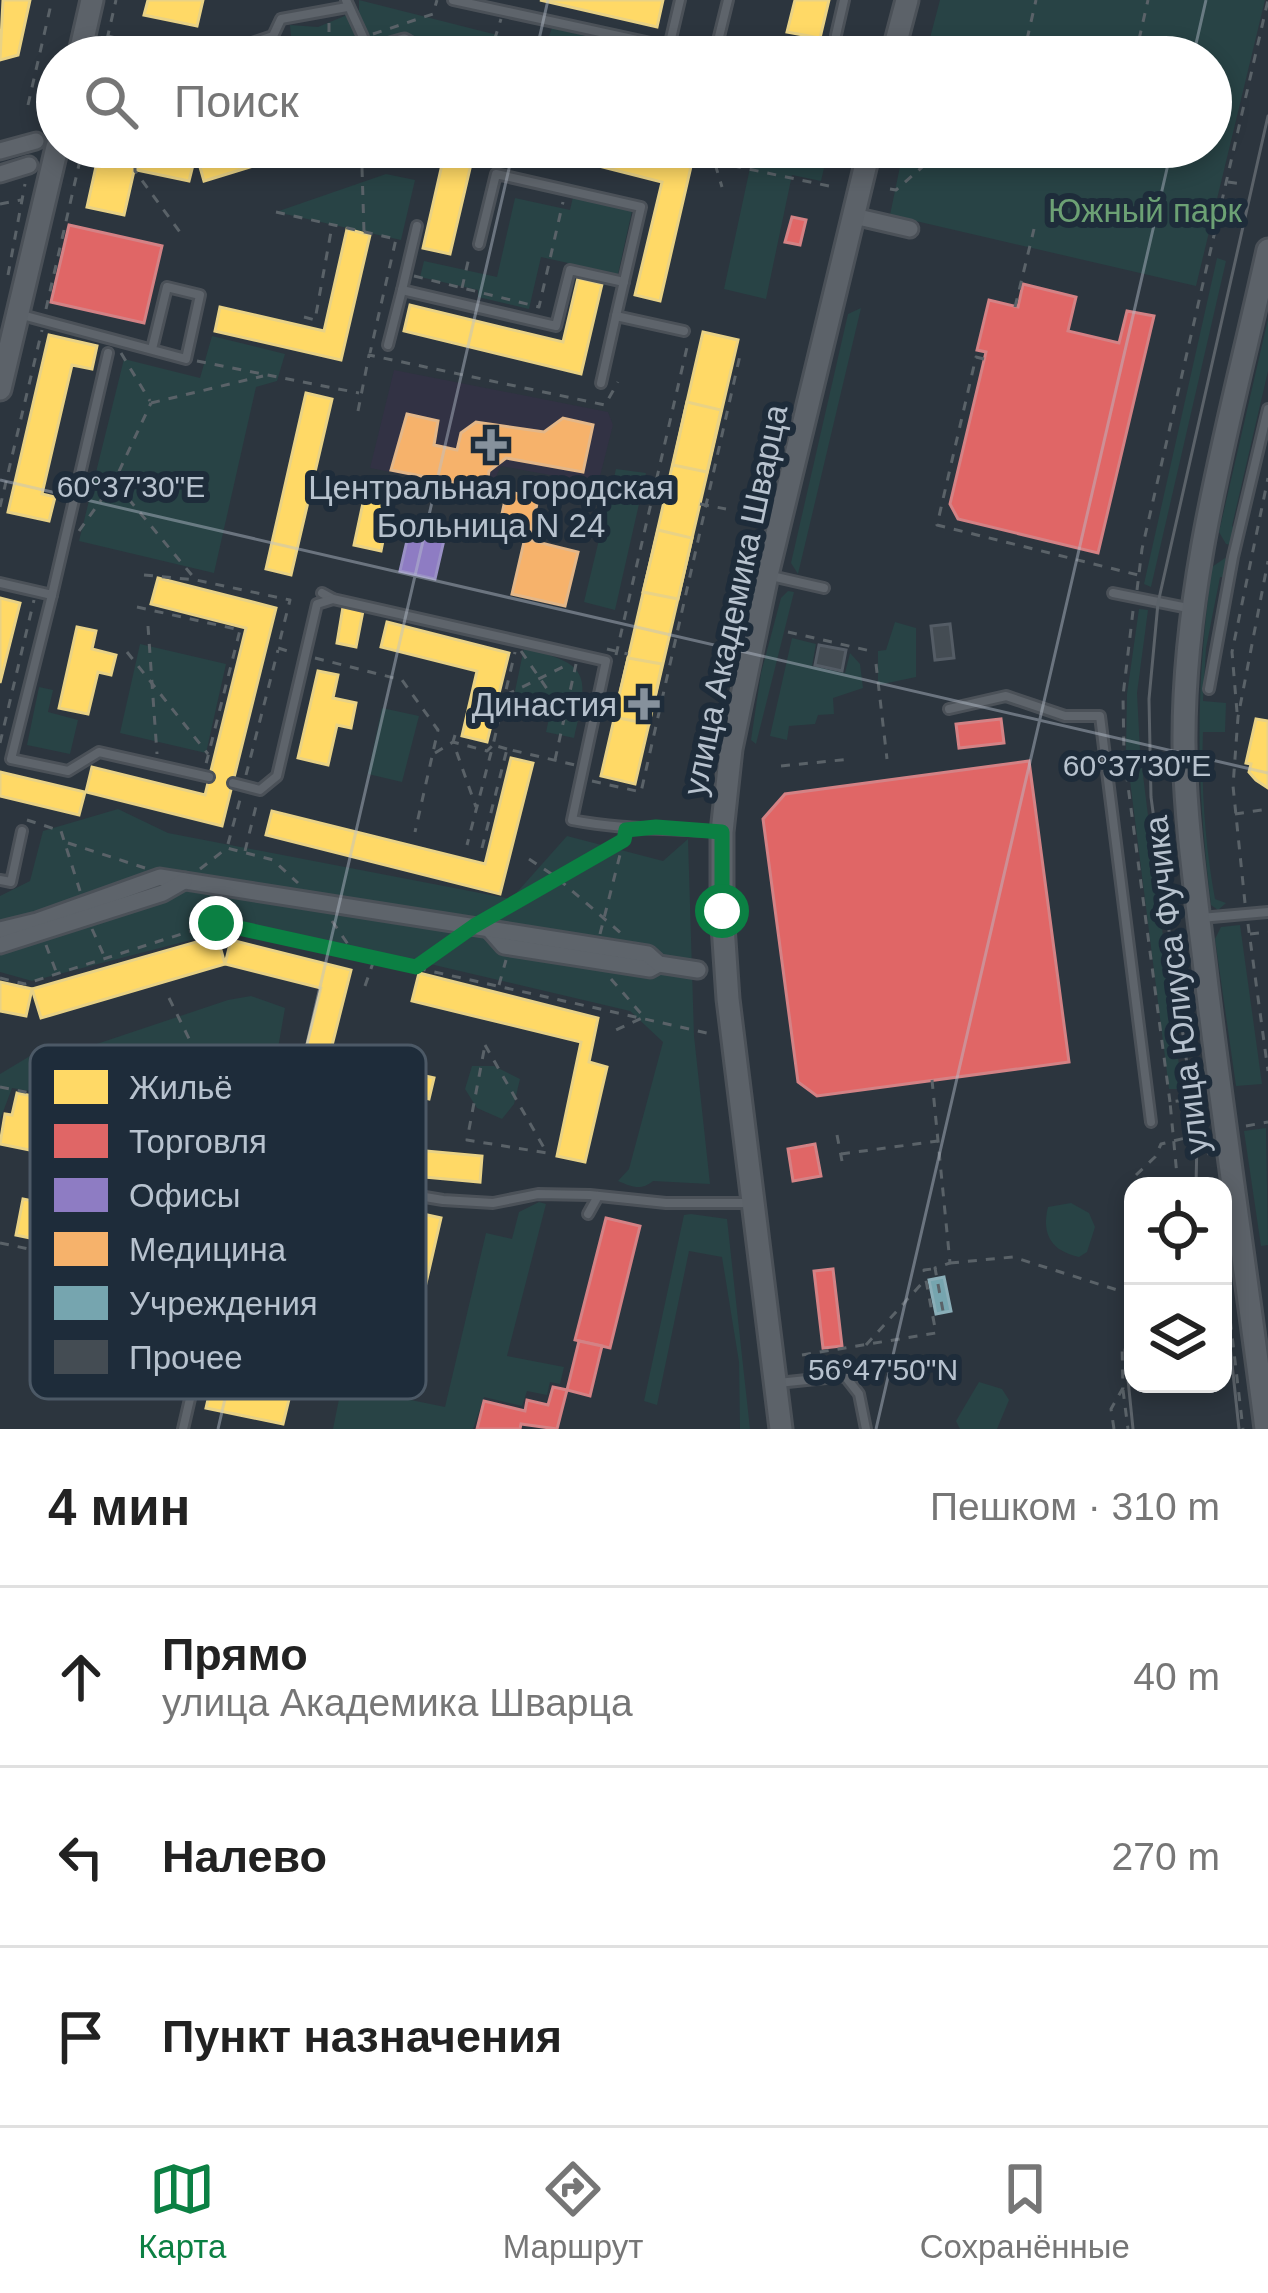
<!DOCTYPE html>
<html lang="ru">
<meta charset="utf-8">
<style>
:root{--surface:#fff;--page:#f6f6f6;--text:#222;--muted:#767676;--line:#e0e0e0;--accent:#0b8043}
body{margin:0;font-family:Arial,sans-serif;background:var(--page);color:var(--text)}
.controls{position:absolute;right:36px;bottom:36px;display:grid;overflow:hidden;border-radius:24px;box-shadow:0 6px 18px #0003}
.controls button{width:108px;height:108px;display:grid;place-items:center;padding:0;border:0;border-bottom:3px solid var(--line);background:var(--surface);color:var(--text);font:60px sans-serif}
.stop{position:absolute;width:36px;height:36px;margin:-27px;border:9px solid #0b8043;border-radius:50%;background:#fff}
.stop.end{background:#0b8043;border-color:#fff;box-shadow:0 3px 12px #0008}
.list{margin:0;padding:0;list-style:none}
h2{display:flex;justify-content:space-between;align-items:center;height:156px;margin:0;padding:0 48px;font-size:51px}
h2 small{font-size:39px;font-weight:400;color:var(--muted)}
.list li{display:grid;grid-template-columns:78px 1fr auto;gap:36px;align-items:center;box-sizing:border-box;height:180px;padding:0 48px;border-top:3px solid var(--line)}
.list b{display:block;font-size:45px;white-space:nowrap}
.list p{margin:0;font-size:39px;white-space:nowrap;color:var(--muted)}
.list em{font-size:39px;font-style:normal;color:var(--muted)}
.icon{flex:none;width:66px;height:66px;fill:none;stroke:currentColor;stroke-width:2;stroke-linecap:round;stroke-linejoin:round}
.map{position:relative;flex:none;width:1268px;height:1429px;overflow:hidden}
.search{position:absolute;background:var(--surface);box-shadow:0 6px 18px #0003;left:36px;right:36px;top:36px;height:132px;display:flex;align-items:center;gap:30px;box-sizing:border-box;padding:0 42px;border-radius:66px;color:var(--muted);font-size:45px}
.sheet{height:696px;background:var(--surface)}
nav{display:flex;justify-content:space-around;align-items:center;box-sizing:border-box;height:168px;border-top:3px solid var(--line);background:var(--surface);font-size:33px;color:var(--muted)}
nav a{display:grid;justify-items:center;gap:6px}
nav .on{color:var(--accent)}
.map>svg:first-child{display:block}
.medical{fill:#323244}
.green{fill:#284345}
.homes{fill:#ffd966;stroke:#e9d285;stroke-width:3}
.shops{fill:#e06666;stroke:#d48285;stroke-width:3}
.offices{fill:#8e7cc3;stroke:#9a91c6;stroke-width:3}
.health{fill:#f6b26b;stroke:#e3b789;stroke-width:3}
.public{fill:#76a5af;stroke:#8aaeb8;stroke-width:3}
.building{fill:#444c53;stroke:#545c65;stroke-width:3}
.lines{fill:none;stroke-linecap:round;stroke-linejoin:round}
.lane-casing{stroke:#4b5158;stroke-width:14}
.street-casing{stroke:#4b5158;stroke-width:21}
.secondary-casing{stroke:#4b5158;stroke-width:27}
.path{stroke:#5a6268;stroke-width:3;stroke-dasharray:9 9;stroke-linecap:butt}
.lane{stroke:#5e646b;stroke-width:8}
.street{stroke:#5e646b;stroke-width:15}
.secondary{stroke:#5c6269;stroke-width:21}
.tram{stroke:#5b6269;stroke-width:3}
.route{stroke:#0b8043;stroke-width:15}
.ticks{fill:none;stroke:#b7c2ce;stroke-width:3;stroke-opacity:0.45}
.poi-dot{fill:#86919c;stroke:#1e2c3a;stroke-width:4.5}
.labels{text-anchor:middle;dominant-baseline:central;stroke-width:12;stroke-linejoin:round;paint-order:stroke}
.park-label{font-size:33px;fill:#6ca174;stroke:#1e2c3a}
.poi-label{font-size:33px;fill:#b7c2ce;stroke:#1e2c3a}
.street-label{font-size:33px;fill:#b7c2ce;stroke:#1e2c3a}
.key{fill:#1e2c3a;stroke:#4c5966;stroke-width:3}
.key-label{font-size:33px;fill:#b7c2ce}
.ticks-label{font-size:30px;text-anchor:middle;fill:#b7c2ce;stroke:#1e2c3a;stroke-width:12;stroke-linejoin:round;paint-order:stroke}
</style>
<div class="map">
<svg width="1268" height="1429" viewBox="0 0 1268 1429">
<rect width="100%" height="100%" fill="#2c353e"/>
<path class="medical" d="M394,370L608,412L613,425L598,484L501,466L489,491L370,468Z"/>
<g class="green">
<path d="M359,0L545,47L552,28L637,48L636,57H368L366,50L338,57H293L290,25L318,27L359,10Z"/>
<path d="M940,0H1265L1196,286L890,215L904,147H1211V57H925Z"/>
<path d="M662,147H829L821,181L792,175L766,299L724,289L750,168Z"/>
<path d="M386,174L415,180L401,240L276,212Z"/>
<path d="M573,197L632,211L618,274L541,257L529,309L478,297V290L420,277L424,261L497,277L515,198L570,210Z"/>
<path d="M1217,258L1226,261L1151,587L1144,584Z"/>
<path d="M861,308L798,574L791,563L848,314Z"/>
<path d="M1268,319V371L1232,526L1238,530L1232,545L1226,544L1219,532Z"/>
<path d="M212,336L285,354L277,381L256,387L214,573L79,541L124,359L200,378Z"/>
<path d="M616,469L646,473L615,610L584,602Z"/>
<path d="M1225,558L1231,562L1227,577H1220L1206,648L1203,701L1226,703L1225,732H1203C1201,788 1205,844 1215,899L1226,903L1218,910L1211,905C1196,781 1195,690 1212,567Z"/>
<path d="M788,591L794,592L756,744L751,740L761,673L781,598Z"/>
<path d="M1139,609L1148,610L1137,693L1140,751L1182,1089H1169L1126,749L1127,694Z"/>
<path d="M895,622L916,628V677L878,685V651L886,650Z"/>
<path d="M792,638L816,644L812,666L845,673L850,653L860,664L863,688L833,698L834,714L818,715L815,724L789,726L787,740L770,736Z"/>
<path d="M140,644L226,664L206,753L120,733Z"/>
<path d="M524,648C589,664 590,673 574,738L546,732L552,705L514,696Z"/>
<path d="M39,687L53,690L48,712L78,720L70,754L27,745Z"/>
<path d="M382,708L419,716L402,782L368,774Z"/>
<path d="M118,809L168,833L511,899L567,836L663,861L688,839L694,1036L710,1184L653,1181C641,1191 632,1187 618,1181L629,1169L663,1042L630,1011L379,952L226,931L32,981L0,972V896L30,881L43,831Z"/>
<path d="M1240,925L1262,1084L1236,1086L1215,939L1221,927Z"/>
<path d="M251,996L285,1008L277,1054L264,1053L257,1086L226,1081L214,1131L106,1110L109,1099L165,1110L171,1080L78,1061L64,1115L39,1108L42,1093L12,1088L0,1120V1074L30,1056L34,1065L228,1000Z"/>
<path d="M472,1066H494L520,1079L514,1104L502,1119L477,1108L465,1089Z"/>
<path d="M1266,1128L1268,1245L1261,1246L1244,1131Z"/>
<path d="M539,1202L546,1204L507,1356L564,1367L560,1384L550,1382L547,1395L527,1391L522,1406L484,1397L473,1429H333L342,1384L297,1373L305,1340L298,1337L317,1261L325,1262L339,1206L401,1222L362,1390L445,1407L486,1233L512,1239L519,1212Z"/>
<path d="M1071,1203L1089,1213L1095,1227L1087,1252L1079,1257C1052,1251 1041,1235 1048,1207Z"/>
<path d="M691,1214L727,1219L750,1429H740L739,1362L722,1257L689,1251L657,1405L644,1401L684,1215Z"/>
<path d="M979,1382L1002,1389L1009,1400L997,1429H960L956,1421Z"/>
</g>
<g class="homes">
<path d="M3,0H30L18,55L0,60Z"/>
<path d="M148,0H203L197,26L144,15Z"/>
<path d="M540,0H663L657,27Z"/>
<path d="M795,0H829L820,38L787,32Z"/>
<path d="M142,147L196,153L189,181L137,170Z"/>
<path d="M216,147H315L204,181L196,153Z"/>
<path d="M446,147H475L450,254L423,248Z"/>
<path d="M524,147H629L692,162L660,301L635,295L662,182Z"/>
<path d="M99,153L136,162L124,215L87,207Z"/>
<path d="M347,229L370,235L341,360L215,331L220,307L324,331Z"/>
<path d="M578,278L602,284L581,374L404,331L410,305L563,342Z"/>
<path d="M703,332L738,340L635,784L601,776Z"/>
<path d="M49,335L97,346L92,369L72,365L42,494L55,497L49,521L8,512Z"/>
<path d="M306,393L332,399L291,575L266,569Z"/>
<path d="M687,402L721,410L707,472L673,465Z"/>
<path d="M366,489L392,495L381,551L354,545Z"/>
<path d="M658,530L692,538L678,599L643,592Z"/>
<path d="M158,578L276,608L222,826L86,792L92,767L205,795L246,628L151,604Z"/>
<path d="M0,598L20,603L0,683Z"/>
<path d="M343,607L363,611L356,647L337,643Z"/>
<path d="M387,622L509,653L487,742L462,736L477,671L381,647Z"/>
<path d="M77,627L96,631L92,649L116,655L111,675L98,672L88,714L59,708Z"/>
<path d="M628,658L662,664L649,724L614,717Z"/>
<path d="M318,671L338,675L333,698L356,703L351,728L337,725L328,765L298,758Z"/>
<path d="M1256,719L1268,721V788L1256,780L1249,772L1251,764L1246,763Z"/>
<path d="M511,758L533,763L500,894L266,835L272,811L485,864Z"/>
<path d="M0,772L85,792L79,815L0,796Z"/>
<path d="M217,936L225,964L41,1018L32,989Z"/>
<path d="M231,940L351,970L309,1137L224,1115L230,1090L292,1106L321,988L225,964Z"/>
<path d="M419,973L598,1018L589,1062L607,1067L585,1162L557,1156L581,1042L412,1001Z"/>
<path d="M0,982L32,989L26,1016L0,1011Z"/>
<path d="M407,1072L434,1078L429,1099L403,1093Z"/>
<path d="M17,1093L38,1097L34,1116L76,1125L69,1158L0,1144L5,1114L12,1115Z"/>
<path d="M382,1147L482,1156L480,1182L379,1173Z"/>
<path d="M23,1199L101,1215L93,1251L16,1235Z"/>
<path d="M409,1211L441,1218L400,1396L367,1388Z"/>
<path d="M231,1359L252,1363L248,1382L291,1391L283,1424L206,1408L213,1378L227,1381Z"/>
</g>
<g class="shops">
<path d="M792,217L806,220L800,245L785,242Z"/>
<path d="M69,225L162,246L144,323L51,302Z"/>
<path d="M1023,284L1076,297L1068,331L1119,343L1127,311L1154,316L1098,553L958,519L950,504L986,352L977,350L989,300L1018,307Z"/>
<path d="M1001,719L1004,743L959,748L956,724Z"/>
<path d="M1029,761L1069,1062L817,1096L798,1082L763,819L785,794Z"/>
<path d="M815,1144L821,1176L793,1181L788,1149Z"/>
<path d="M606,1218L640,1226L610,1348L575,1340Z"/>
<path d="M833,1269L842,1346L823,1348L814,1271Z"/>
<path d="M579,1341L602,1346L590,1396L567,1390Z"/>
<path d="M553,1387L567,1390L557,1429L521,1424L520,1429H477L484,1401L525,1411L527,1400L548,1405Z"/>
</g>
<path class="offices" d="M409,532L444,540L435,579L400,571Z"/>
<g class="health">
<path d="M407,414L438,421L434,445L457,450L461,433L476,422L544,432L563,418L593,425L583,472L506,458L489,471L486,489L391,470Z"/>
<path d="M507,491L538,499L529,540L578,552L565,606L512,594L527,529L500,523Z"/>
</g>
<path class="public" d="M944,1277L951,1311L936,1314L929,1280Z"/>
<g class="building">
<path d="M950,624L954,658L935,660L931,626Z"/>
<path d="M819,645L846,650L842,671L815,665Z"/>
</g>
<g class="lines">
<defs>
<g id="lane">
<path d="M346,0L363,37L360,56"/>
<path d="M453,0L669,47L680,0"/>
<path d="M836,35L844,0"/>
<path d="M211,57L273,36L281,19L347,7"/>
<path d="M714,57L728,0"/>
<path d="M417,226L402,290L556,326L570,270L624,282"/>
<path d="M479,244L496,174L641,207L616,316L684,331"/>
<path d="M22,315L186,359L200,295L167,287L152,349"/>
<path d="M388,345L402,290"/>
<path d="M601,383L616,316"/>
<path d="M767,575L824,588"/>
<path d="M0,583L52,595L108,353"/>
<path d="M322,593L333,599L606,661L572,820C623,830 669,828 721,832"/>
<path d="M1113,593L1188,608"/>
<path d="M52,595L11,759L68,771L99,752L209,777"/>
<path d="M1209,689L1233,557L1268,409"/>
<path d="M949,709L1006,696L1065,716H1100L1151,1122"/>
<path d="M233,783L260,790L277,776L317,604L333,599"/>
<path d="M0,880L11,882L22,831"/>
<path d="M1201,918L1268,912"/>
<path d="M588,1214L598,1196"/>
<path d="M778,1383L845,1376L859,1394L866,1429"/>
<path d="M183,1429L246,1157L365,1187L443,1200L493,1203L538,1194L590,1195L666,1203H752"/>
</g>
<g id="street">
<path d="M352,57H366"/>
<path d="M385,57L390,46L404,42L416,49L417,57"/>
<path d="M757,147L769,157L782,155L788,147"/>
<path d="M809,147L837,152"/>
<path d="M0,151L36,141"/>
<path d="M0,174L29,165"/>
<path d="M854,216L910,229"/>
<path d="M489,929L504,946L650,969L659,964"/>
<path d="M0,930L37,921L160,877L648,954L659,964L698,970"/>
<path d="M0,945L163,893L184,881"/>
</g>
<g id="secondary">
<path d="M79,57L92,0"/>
<path d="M892,57L907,0"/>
<path d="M0,389L57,147"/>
<path d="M781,1429L728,999L722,911V832L731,749L767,575L870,147"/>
<path d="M1266,1429C1247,1279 1224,1129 1206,978C1197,900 1185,822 1184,743C1183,577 1233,411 1268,250"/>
</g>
</defs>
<use href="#lane" class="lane-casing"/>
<use href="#street" class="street-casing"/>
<use href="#secondary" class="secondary-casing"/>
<g class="path">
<path d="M329,23V57"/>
<path d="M373,34L433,14L437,0"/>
<path d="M108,36L178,53L226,39"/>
<path d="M331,46L352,40"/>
<path d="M103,57L116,0"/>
<path d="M489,57L501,19"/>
<path d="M1023,57L1036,0"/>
<path d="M1135,57L1148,0"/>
<path d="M28,105L52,0"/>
<path d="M135,147V171L182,235"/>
<path d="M644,147L829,186"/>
<path d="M710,147L722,187"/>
<path d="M490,164L494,147"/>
<path d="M362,168L364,232"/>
<path d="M1228,182L1242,184"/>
<path d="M890,189L896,190L945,147"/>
<path d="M0,204L21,200"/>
<path d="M276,212L396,239L370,353"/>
<path d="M8,275L25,184"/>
<path d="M414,276L539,307L563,202"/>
<path d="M462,288L470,253"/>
<path d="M1015,307L1034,229"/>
<path d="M46,309L83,147"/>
<path d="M304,317L315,320L332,226"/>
<path d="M121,353L150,401"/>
<path d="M984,359L976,357L937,525L1138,575"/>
<path d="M197,361L359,393"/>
<path d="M151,403L263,376"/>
<path d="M358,411L369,355L605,405L618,382"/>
<path d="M117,485L195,579"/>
<path d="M655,494L665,497"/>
<path d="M700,504L726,509"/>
<path d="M0,507L42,330"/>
<path d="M79,531L114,482L151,403"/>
<path d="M144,575L196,580L290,600L278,648L294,653"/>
<path d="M1137,590L1142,549L1268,0"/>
<path d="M137,607L240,630L206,764"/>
<path d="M1133,611L1123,696L1124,756L1170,1102"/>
<path d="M148,626L157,754"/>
<path d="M788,632L875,652"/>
<path d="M607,649L628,654"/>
<path d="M521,651L563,712"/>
<path d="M127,652L208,754"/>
<path d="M616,655L688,343"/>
<path d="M315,658L402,680L438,730L415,832"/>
<path d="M876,664L887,759"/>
<path d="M506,695L567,665"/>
<path d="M1237,712L1232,652L1268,478"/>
<path d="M455,735L453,742L476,807"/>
<path d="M0,743L34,600"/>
<path d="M507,749L493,745L515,652"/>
<path d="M435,753L453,742L487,751L493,745L467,845"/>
<path d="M555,760L576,664"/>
<path d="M781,766L851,759"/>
<path d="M246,775L278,650"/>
<path d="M592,781L641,792L741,351"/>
<path d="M1235,814L1268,809"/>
<path d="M27,820L61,831L80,891"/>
<path d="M68,843L145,868"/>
<path d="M228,844L241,796"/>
<path d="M482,848L507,749L575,765"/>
<path d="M245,851L257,802"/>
<path d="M529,859L556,877L622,934"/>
<path d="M200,869L227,848L273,860L298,883"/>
<path d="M1245,903L1233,786L1238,717L1268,561"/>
<path d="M495,913L624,840"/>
<path d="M332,921L354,953"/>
<path d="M1248,924L1268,1071"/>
<path d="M92,929L105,958"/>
<path d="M600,934L624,839"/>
<path d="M1250,934L1268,932"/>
<path d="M46,945L57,974"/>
<path d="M416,967L457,938"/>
<path d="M0,978L25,984L216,923L707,1033"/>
<path d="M611,979L644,1017L616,1030"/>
<path d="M499,985L506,960"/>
<path d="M365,986L374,960"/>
<path d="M169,998L205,1071L236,1152"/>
<path d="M485,1045L547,1153L467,1140Z"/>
<path d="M87,1047L261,1082"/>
<path d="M932,1080L950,1263L935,1268L943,1311"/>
<path d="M0,1087L35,1094L110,1123"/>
<path d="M1246,1126L1268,1122"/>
<path d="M1206,1134L1209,1155"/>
<path d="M837,1135L842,1161"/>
<path d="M214,1148L228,1133L327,1153L360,1173"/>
<path d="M841,1154L938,1141"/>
<path d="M1136,1175L1155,1157L1161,1144L1206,1133"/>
<path d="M1178,1186L1170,1102L1203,1098"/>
<path d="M0,1243L58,1255"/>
<path d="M950,1263L1013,1257L1133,1295"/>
<path d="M1224,1267L1243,1429"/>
<path d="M866,1345L924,1281"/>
<path d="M802,1355L936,1333L924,1270L932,1269"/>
<path d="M1123,1390L1128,1429"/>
<path d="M1114,1429L1111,1409L1123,1388L1122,1344"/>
</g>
<use href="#lane" class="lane"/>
<use href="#street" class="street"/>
<use href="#secondary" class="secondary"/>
<g class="tram">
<path d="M1196,1186L1197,1139L1151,797L1149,699L1158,603L1268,116"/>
<path d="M1223,1280L1239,1429"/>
<path d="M1133,1429L1125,1350L1133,1319"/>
</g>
</g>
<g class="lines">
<path class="route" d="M216,923L416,967L474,926L624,840L626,830L656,827L722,832V911"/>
</g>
<path class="ticks" d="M535,57L548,0M1193,57L1206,0M0,480L1268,773M218,1429L514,147M876,1429L1172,147"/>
<g class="poi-dot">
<path d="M485 427h12v12h12v12h-12v12h-12v-12h-12v-12h12z"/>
<path d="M638 686h12v12h12v12h-12v12h-12v-12h-12v-12h12z"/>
</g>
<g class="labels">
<g class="park-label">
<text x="1145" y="210">Южный парк</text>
</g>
<g class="poi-label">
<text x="491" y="487">Центральная городская<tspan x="491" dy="38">Больница N 24</tspan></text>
<text x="617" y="704" text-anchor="end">Династия</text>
</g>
<g class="street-label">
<text transform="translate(735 600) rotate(-78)">улица Академика Шварца</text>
<text transform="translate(1176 985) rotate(-97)">улица Юлиуса Фучика</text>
</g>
</g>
<rect x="30" y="1045" width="396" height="354" rx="18" class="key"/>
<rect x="54" y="1070" width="54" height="34" fill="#ffd966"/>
<rect x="54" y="1124" width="54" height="34" fill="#e06666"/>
<rect x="54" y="1178" width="54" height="34" fill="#8e7cc3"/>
<rect x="54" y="1232" width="54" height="34" fill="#f6b26b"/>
<rect x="54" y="1286" width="54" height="34" fill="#76a5af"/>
<rect x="54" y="1340" width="54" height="34" fill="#444c53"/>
<g class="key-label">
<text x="129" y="1099">Жильё</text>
<text x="129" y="1153">Торговля</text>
<text x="129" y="1207">Офисы</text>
<text x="129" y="1261">Медицина</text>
<text x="129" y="1315">Учреждения</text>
<text x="129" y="1369">Прочее</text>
</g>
<g class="ticks-label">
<text x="131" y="497">60°37'30"E</text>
<text x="1137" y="776">60°37'30"E</text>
<text x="883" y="1380">56°47'50"N</text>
</g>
</svg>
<div class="controls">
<button><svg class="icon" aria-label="locate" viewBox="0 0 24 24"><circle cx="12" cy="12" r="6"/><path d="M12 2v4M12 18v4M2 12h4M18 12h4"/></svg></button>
<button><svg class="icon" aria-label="layers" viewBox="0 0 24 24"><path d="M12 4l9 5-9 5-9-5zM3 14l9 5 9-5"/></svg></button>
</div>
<div class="stop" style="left:722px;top:911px"></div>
<div class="stop end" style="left:216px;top:923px"></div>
<div class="search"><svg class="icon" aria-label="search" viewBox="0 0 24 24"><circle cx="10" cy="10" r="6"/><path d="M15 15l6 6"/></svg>Поиск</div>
</div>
<section class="sheet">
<h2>4 мин<small>Пешком · 310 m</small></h2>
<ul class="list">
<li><svg class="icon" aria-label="ahead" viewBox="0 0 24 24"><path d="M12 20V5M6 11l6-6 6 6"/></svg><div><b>Прямо</b><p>улица Академика Шварца</p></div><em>40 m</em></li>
<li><svg class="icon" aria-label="left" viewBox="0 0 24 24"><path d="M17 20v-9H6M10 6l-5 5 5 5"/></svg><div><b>Налево</b></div><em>270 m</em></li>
<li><svg class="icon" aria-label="arrive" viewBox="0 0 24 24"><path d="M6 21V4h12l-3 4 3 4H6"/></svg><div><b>Пункт назначения</b></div></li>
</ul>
</section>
<nav>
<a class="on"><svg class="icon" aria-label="map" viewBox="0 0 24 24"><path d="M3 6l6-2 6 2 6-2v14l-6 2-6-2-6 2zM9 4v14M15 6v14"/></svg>Карта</a>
<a><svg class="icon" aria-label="directions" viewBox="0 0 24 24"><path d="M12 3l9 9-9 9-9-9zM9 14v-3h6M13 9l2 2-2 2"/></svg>Маршрут</a>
<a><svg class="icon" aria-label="saved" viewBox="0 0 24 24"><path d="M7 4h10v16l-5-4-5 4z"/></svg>Сохранённые</a>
</nav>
